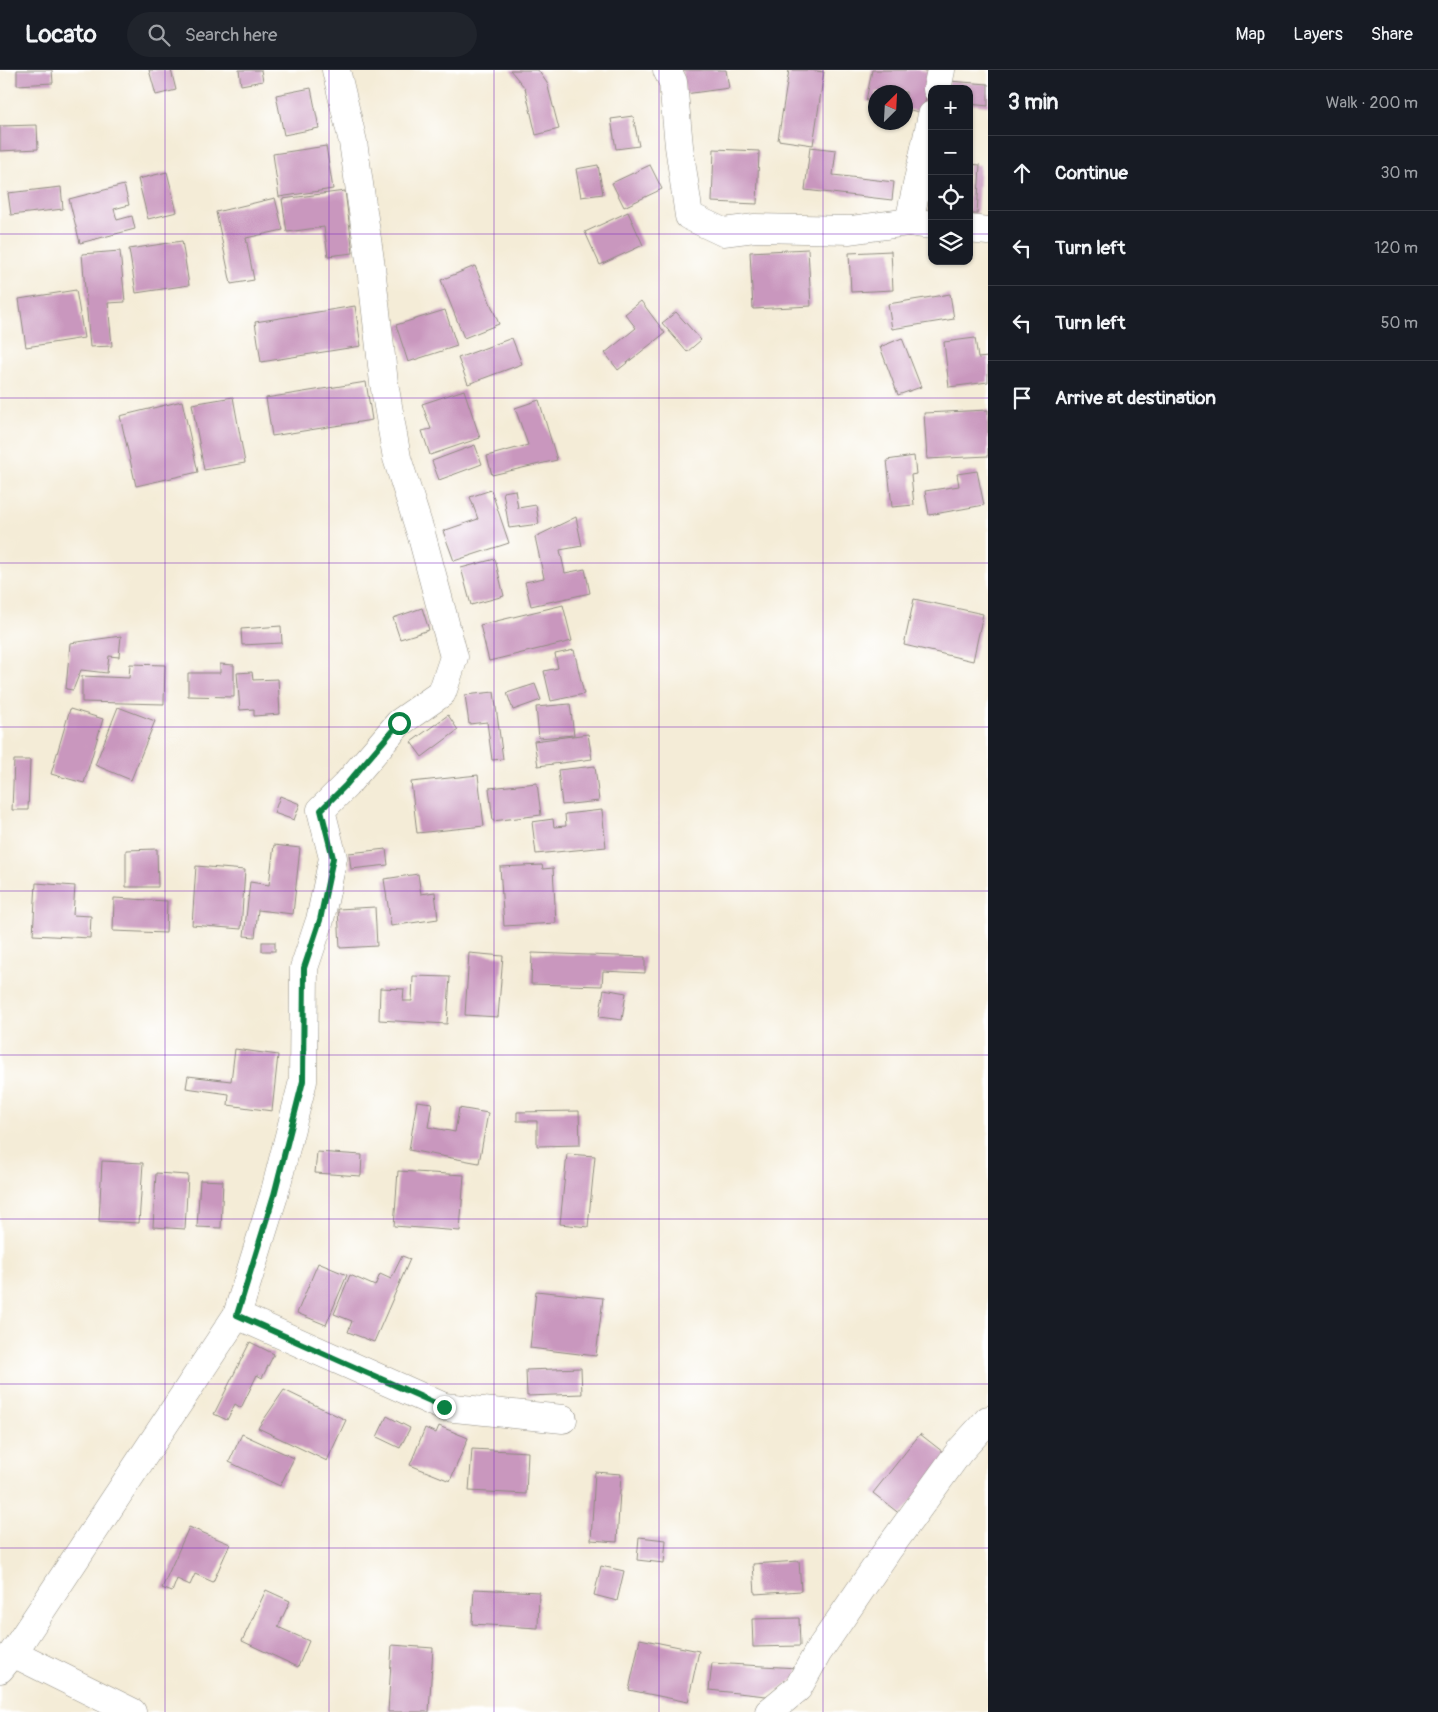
<!DOCTYPE html>
<meta charset="utf-8">
<style>
:root{--surface:#171b24;--page:#20242c;--text:#f1f3f6;--muted:#9ea1a6;--line:#363941}
body{margin:0;font-family:Pangolin,sans-serif;background:var(--page);color:var(--text)}
.controls{position:absolute;right:15px;top:15px;display:grid;overflow:hidden;border-radius:10px;box-shadow:0 1px 4px #0004}
.controls button{width:45px;height:45px;display:grid;place-items:center;padding:0;border:0;border-bottom:1px solid var(--line);background:var(--surface);color:var(--text);font:25px sans-serif}
.compass{position:absolute;left:868px;top:15px;width:45px;height:45px;border-radius:50%;background:var(--surface);box-shadow:0 1px 4px #0004;rotate:24deg}
.stop{position:absolute;width:15px;height:15px;margin:-11px;border:4px solid #0b8043;border-radius:50%;background:#fff}
.stop.end{background:#0b8043;border-color:#fff;box-shadow:0 1px 5px #0008}
.list{margin:0;padding:0;list-style:none}
h2{display:flex;justify-content:space-between;align-items:center;height:65px;margin:0;padding:0 20px;font-size:21px}
h2 small{font-size:16px;font-weight:400;color:var(--muted)}
.list li{display:grid;grid-template-columns:32px 1fr auto;gap:15px;align-items:center;box-sizing:border-box;height:75px;padding:0 20px;border-top:1px solid var(--line)}
.list b{display:block;font-size:19px;white-space:nowrap}
.list em{font-size:16px;font-style:normal;color:var(--muted)}
.icon{flex:none;width:28px;height:28px;fill:none;stroke:currentColor;stroke-width:2;stroke-linecap:round;stroke-linejoin:round}
.map{position:relative;flex:none;width:988px;height:1642px;overflow:hidden}
header{display:flex;align-items:center;gap:30px;box-sizing:border-box;height:70px;padding:0 25px;background:var(--surface);border-bottom:1px solid var(--line)}
header strong{font-size:24px}
nav{display:flex;gap:28px;margin-inline-start:auto;font-size:18px}
.search{width:350px;height:45px;background:var(--page);display:flex;align-items:center;gap:12px;box-sizing:border-box;padding:0 18px;border-radius:28px;color:var(--muted);font-size:19px}
main{display:flex}
aside{flex:1;background:var(--surface)}
.map>svg:first-child{display:block}
.building{fill:#c997be}
.lines{fill:none;stroke-linecap:round;stroke-linejoin:round}
.minor-casing{stroke:#908c81;stroke-width:29}
.minor{stroke:#fff;stroke-width:28}
.route{stroke:#0b8043;stroke-width:6}
.grid{fill:none;stroke:#7b2cbf;stroke-width:1;stroke-opacity:0.55}
</style>
<header>
<strong>Locato</strong>
<div class="search"><svg class="icon" aria-label="search" viewBox="0 0 24 24"><circle cx="10" cy="10" r="6"/><path d="M15 15l6 6"/></svg>Search here</div>
<nav><a>Map</a><a>Layers</a><a>Share</a></nav>
</header>
<main>
<div class="map">
<svg width="988" height="1642" viewBox="0 0 988 1642">
<rect width="100%" height="100%" fill="#fff"/>
<filter id="ink" filterUnits="userSpaceOnUse"><feTurbulence type="fractalNoise" baseFrequency=".02" numOctaves="2"/><feDisplacementMap in="SourceGraphic" scale="10" xChannelSelector="R" yChannelSelector="G"/><feConvolveMatrix kernelMatrix="1 2 1 2 8 2 1 2 1" color-interpolation-filters="sRGB"/></filter>
<filter id="wash" filterUnits="userSpaceOnUse"><feTurbulence type="fractalNoise" baseFrequency=".0096" numOctaves="4" result="noise"/><feDisplacementMap in="SourceGraphic" scale="20" xChannelSelector="R" yChannelSelector="G"/><feGaussianBlur stdDeviation="1.12" result="paint"/><feColorMatrix in="noise" values="0 0 0 0 0 0 0 0 0 0 0 0 0 0 0 0 0 1.4 0 .05"/><feComposite in="paint" operator="in"/></filter>
<g filter="url(#wash)">
<rect width="100%" height="100%" fill="#f4ecd7"/>
<g id="blocks">
<g class="building">
<path d="M17,0H52L53,13L17,15Z"/>
<path d="M149,0H171L176,20L156,25Z"/>
<path d="M239,0H261L263,11L241,15Z"/>
<path d="M510,0H538L547,13L559,59L536,65L525,18Z"/>
<path d="M682,0H726L729,18L685,24Z"/>
<path d="M789,0H809L824,2L813,75L778,70Z"/>
<path d="M872,0H920L931,2L923,43L906,39V22H876V33L866,31Z"/>
<path d="M949,11L988,14V36L969,34V19H948Z"/>
<path d="M311,18L319,58L284,65L276,25Z"/>
<path d="M633,46L639,76L616,79L611,49Z"/>
<path d="M37,55L38,79L0,81V56Z"/>
<path d="M326,76L333,119L279,127L273,84Z"/>
<path d="M810,77L836,80L833,105L894,112L892,130L805,120Z"/>
<path d="M714,79L759,81L757,134L712,132Z"/>
<path d="M969,94L980,95L977,144H969Z"/>
<path d="M598,95L603,124L581,127L576,99Z"/>
<path d="M650,95L662,119L624,137L612,113Z"/>
<path d="M167,102L177,142L148,149L138,109Z"/>
<path d="M124,115L129,135L114,139L117,150L132,146L135,159L80,173L69,129Z"/>
<path d="M930,115H932V141H929Z"/>
<path d="M61,117L63,139L11,145L8,123Z"/>
<path d="M345,121L353,183L328,186L324,157L287,162L282,129Z"/>
<path d="M275,128L283,160L246,168L254,210L231,214L216,142Z"/>
<path d="M628,142L643,175L600,195L585,162Z"/>
<path d="M182,171L189,215L136,223L129,179Z"/>
<path d="M808,179L811,236L753,239L750,182Z"/>
<path d="M120,181L125,232L108,233L112,276L90,277L82,184Z"/>
<path d="M891,181L893,220L851,222L849,183Z"/>
<path d="M475,196L499,254L464,268L441,210Z"/>
<path d="M76,220L84,268L26,277L19,229Z"/>
<path d="M950,224L954,249L892,259L888,234Z"/>
<path d="M641,231L665,263L618,300L605,283L636,258L625,244Z"/>
<path d="M355,236L361,276L261,292L255,252Z"/>
<path d="M445,240L457,276L408,292L396,255Z"/>
<path d="M676,242L701,270L687,282L662,253Z"/>
<path d="M512,268L522,294L468,314L458,288Z"/>
<path d="M902,268L921,317L898,325L880,277Z"/>
<path d="M975,268L978,288L988,287V312L949,317L944,272Z"/>
<path d="M366,312L372,350L272,366L266,328Z"/>
<path d="M464,320L480,368L430,385L422,361L431,359L422,334Z"/>
<path d="M233,327L245,393L204,400L192,334Z"/>
<path d="M539,330L557,390L492,405L487,386L528,375L515,338Z"/>
<path d="M182,331L198,402L136,416L120,346Z"/>
<path d="M988,340V386L927,389L924,343Z"/>
<path d="M475,375L482,394L439,410L432,391Z"/>
<path d="M914,386L916,404L911,405L914,435L892,437L887,390Z"/>
<path d="M977,401L984,435L929,445L925,421L959,416L957,404Z"/>
<path d="M491,420L509,473L454,491L443,461L478,449L470,427Z"/>
<path d="M515,420L518,438L536,435L539,454L509,458L503,422Z"/>
<path d="M576,447L582,476L560,480L565,503L585,499L590,523L531,536L525,512L544,508L535,467Z"/>
<path d="M495,489L504,526L471,535L461,498Z"/>
<path d="M914,529L983,544L973,591L904,575Z"/>
<path d="M563,535L572,571L489,591L480,555Z"/>
<path d="M422,538L429,560L400,569L393,548Z"/>
<path d="M281,556L282,573L242,575L241,559Z"/>
<path d="M121,566L119,587L109,586L107,603L81,600L73,620L66,619L70,573Z"/>
<path d="M574,580L584,624L551,631L544,601L558,598L555,584Z"/>
<path d="M130,594L165,595L164,634L82,632V606L129,608Z"/>
<path d="M220,594L234,595V627L188,626V603H220Z"/>
<path d="M252,602L253,610L278,609L280,644L254,646V639L240,640L237,603Z"/>
<path d="M535,614L541,630L513,640L507,623Z"/>
<path d="M494,622L503,689L492,690L487,652L469,654L465,625Z"/>
<path d="M570,634L574,665L539,668L536,637Z"/>
<path d="M118,637L155,651L131,710L95,695Z"/>
<path d="M70,639L103,649L84,713L51,704Z"/>
<path d="M448,645L458,660L422,687L411,672Z"/>
<path d="M588,664L592,689L538,696L534,671Z"/>
<path d="M14,690H30L28,740H12Z"/>
<path d="M595,696L599,731L562,735L558,700Z"/>
<path d="M478,705L484,756L417,763L411,712Z"/>
<path d="M537,713L541,745L493,751L489,718Z"/>
<path d="M280,726L300,734L294,750L274,743Z"/>
<path d="M602,740L606,777L536,784L532,752L553,749L554,757L566,756L565,744Z"/>
<path d="M274,775L300,778L293,844L258,840L255,867L244,866L250,812L269,815Z"/>
<path d="M157,779L158,817H126V780Z"/>
<path d="M386,779L388,795L351,799L349,783Z"/>
<path d="M542,795L543,799L553,798L556,853L504,856L500,797Z"/>
<path d="M196,796L245,800L241,859L192,855Z"/>
<path d="M418,804L421,824L435,822L438,849L391,856L384,809Z"/>
<path d="M36,813L75,816L73,845L91,846L90,868L33,865Z"/>
<path d="M114,828L167,831L166,863L113,861Z"/>
<path d="M375,837L377,876L340,878L338,839Z"/>
<rect x="262" y="872" width="13" height="9"/>
<path d="M469,883L503,886L498,947L465,945Z"/>
<path d="M532,883L645,887V903L603,901L602,916L531,914Z"/>
<path d="M413,906L450,907L447,954L379,950L380,918L404,919L403,931H412Z"/>
<path d="M604,919L626,923L622,950L599,947Z"/>
<path d="M235,979L278,985L272,1041L228,1035L229,1024L186,1018L188,1006L231,1011Z"/>
<path d="M417,1031L432,1033L428,1057L455,1062L459,1038L488,1043L479,1093L409,1080Z"/>
<path d="M579,1041L580,1075L537,1076V1051H517V1042Z"/>
<path d="M317,1082L362,1085L361,1106L315,1103Z"/>
<path d="M567,1084L595,1086L588,1157L560,1154Z"/>
<path d="M102,1091L143,1093L139,1153L99,1151Z"/>
<path d="M398,1101L464,1105L460,1161L394,1156Z"/>
<path d="M156,1103L188,1105L185,1159L153,1157Z"/>
<path d="M200,1110L223,1111L221,1158L197,1157Z"/>
<path d="M402,1186L410,1189L374,1272L348,1262L352,1251L334,1244L350,1205L375,1216L380,1204L391,1209Z"/>
<path d="M318,1193L347,1205L326,1255L297,1243Z"/>
<path d="M536,1221L603,1228L596,1286L530,1278Z"/>
<path d="M250,1272L274,1284L262,1308L257,1305L241,1338L235,1334L227,1350L214,1344Z"/>
<path d="M581,1298L582,1324L527,1326L526,1300Z"/>
<path d="M284,1320L346,1350L327,1391L258,1358Z"/>
<path d="M387,1346L410,1358L400,1378L377,1367Z"/>
<path d="M439,1356L468,1368L450,1411L410,1395L425,1358L436,1363Z"/>
<path d="M242,1364L294,1388L280,1416L229,1392Z"/>
<path d="M920,1364L948,1386L901,1445L873,1423Z"/>
<path d="M472,1379L528,1382L526,1424L469,1421Z"/>
<path d="M595,1402L621,1404L617,1472L591,1470Z"/>
<path d="M189,1457L230,1474L213,1512L195,1504L190,1515L177,1509L172,1522L162,1518Z"/>
<path d="M639,1467L666,1470L664,1493L637,1490Z"/>
<path d="M799,1491L801,1521L755,1524L753,1494Z"/>
<path d="M601,1496L624,1501L617,1531L594,1525Z"/>
<path d="M474,1519L539,1522L538,1558L472,1554Z"/>
<path d="M266,1520L290,1531L278,1557L309,1571L298,1597L242,1571Z"/>
<path d="M799,1548L800,1576L753,1577L752,1549Z"/>
<path d="M640,1569L699,1581L688,1632L629,1620Z"/>
<path d="M392,1575L433,1578L429,1642H388Z"/>
<path d="M712,1593L797,1598L798,1607L766,1626L709,1620Z"/>
</g>
</g>
</g>
<g filter="url(#ink)">
<use href="#blocks" fill-opacity="0" stroke="#908c81" stroke-width="1"/>
<g class="lines">
<defs>
<g id="minor">
<path d="M667,0L673,12L679,76L689,146L723,162L755,158L850,160L909,152L932,155"/>
<path d="M937,19L941,0"/>
<path d="M909,152L932,45"/>
<path d="M969,159L988,161"/>
<path d="M237,1245L444,1337L563,1349"/>
<path d="M13,1583L132,1642"/>
<path d="M0,1599L13,1583L237,1245L274,1125L303,1011L304,898L320,850L333,788L321,740L346,715L399,653L442,623L454,587L422,467L397,388L384,313L371,197L353,72L336,0"/>
<path d="M769,1642L798,1618L818,1582L887,1481L959,1382L988,1350"/>
</g>
</defs>
<use href="#minor" class="minor-casing"/>
<use href="#minor" class="minor"/>
</g>
</g>
<g class="lines" filter="url(#ink)">
<path class="route" d="M399,653L346,715L321,740L333,788L320,850L304,898L303,1011L274,1125L237,1245L444,1337"/>
</g>
<path class="grid" d="M165,0V1642M329,0V1642M494,0V1642M659,0V1642M823,0V1642M0,164H932M969,164H988M0,328H988M0,493H988M0,657H988M0,821H988M0,985H988M0,1149H988M0,1314H988M0,1478H988"/>
</svg>
<div class="controls">
<button>+</button>
<button>−</button>
<button><svg class="icon" aria-label="locate" viewBox="0 0 24 24"><circle cx="12" cy="12" r="6"/><path d="M12 2v4M12 18v4M2 12h4M18 12h4"/></svg></button>
<button><svg class="icon" aria-label="layers" viewBox="0 0 24 24"><path d="M12 4l9 5-9 5-9-5zM3 14l9 5 9-5"/></svg></button>
</div>
<svg class="compass" viewBox="-18 -18 36 36"><path d="M0-13l5 13h-10z" fill="#e53935"/><path d="M0 13l5-13h-10z" fill="#9ea1a6"/></svg>
<div class="stop" style="left:399px;top:653px"></div>
<div class="stop end" style="left:444px;top:1337px"></div>
</div>
<aside>
<h2>3 min<small>Walk · 200 m</small></h2>
<ul class="list">
<li><svg class="icon" aria-label="ahead" viewBox="0 0 24 24"><path d="M12 20V5M6 11l6-6 6 6"/></svg><div><b>Continue</b></div><em>30 m</em></li>
<li><svg class="icon" aria-label="left" viewBox="0 0 24 24"><path d="M17 20v-9H6M10 6l-5 5 5 5"/></svg><div><b>Turn left</b></div><em>120 m</em></li>
<li><svg class="icon" aria-label="left" viewBox="0 0 24 24"><path d="M17 20v-9H6M10 6l-5 5 5 5"/></svg><div><b>Turn left</b></div><em>50 m</em></li>
<li><svg class="icon" aria-label="arrive" viewBox="0 0 24 24"><path d="M6 21V4h12l-3 4 3 4H6"/></svg><div><b>Arrive at destination</b></div></li>
</ul>
</aside>
</main>
